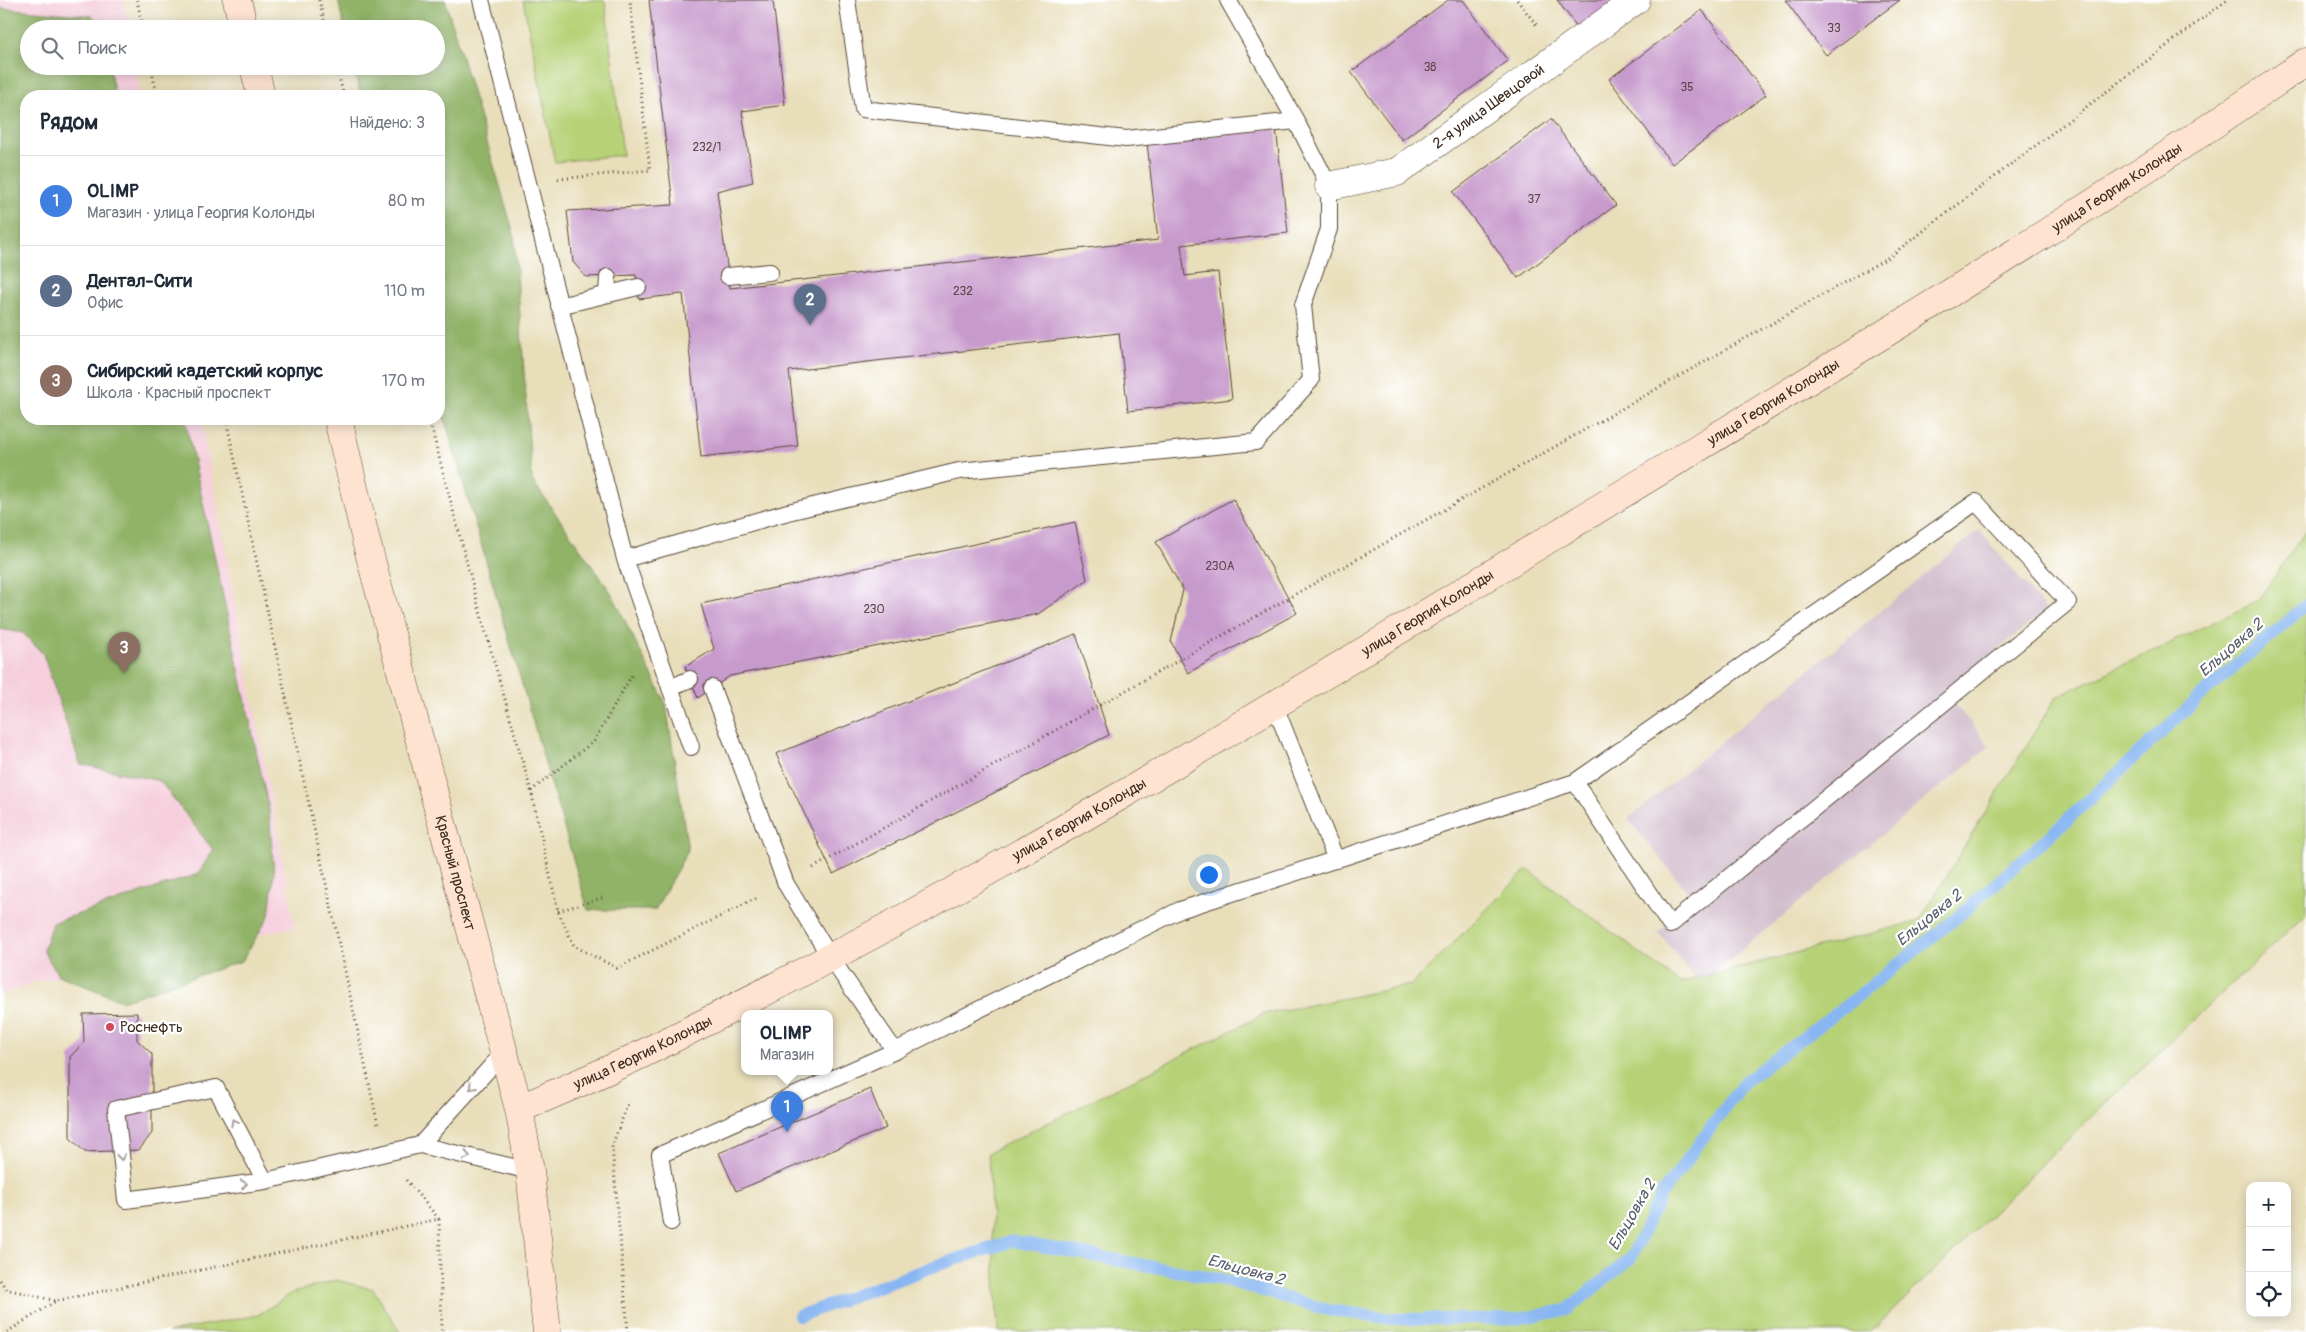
<!DOCTYPE html>
<html lang="ru">
<meta charset="utf-8">
<style>
:root{--surface:#fff;--page:#f2f2f3;--text:#1f2937;--muted:#747a83;--line:#e0e1e3;--accent:#b45309}
body{margin:0;font-family:Pangolin,sans-serif;background:var(--page);color:var(--text)}
.controls{position:absolute;right:15px;bottom:15px;display:grid;overflow:hidden;border-radius:10px;box-shadow:0 2px 12px #0003}
.controls button{width:45px;height:45px;display:grid;place-items:center;padding:0;border:0;border-bottom:1px solid var(--line);background:var(--surface);color:var(--text);font:25px sans-serif}
.you{position:absolute;left:1208px;top:874px;width:18px;height:18px;margin:-12px;border:4px solid #fff;border-radius:50%;background:#1a73e8;box-shadow:0 0 0 8px #1a73e833}
.badge{display:grid;place-items:center;width:32px;height:32px;border-radius:50%;background:var(--accent);color:#fff;font-size:16px;font-weight:700}
.pin{position:absolute;translate:-50% -41px;filter:drop-shadow(0 1px 2px #0008)}
.pin::after{content:'';position:absolute;top:26px;width:18px;height:15px;background:inherit;clip-path:polygon(0 0,100% 0,50% 100%)}
.popup{position:absolute;left:741px;top:1010px;width:92px;height:65px;box-sizing:border-box;display:grid;place-content:center;border-radius:10px;background:var(--surface);filter:drop-shadow(0 1px 4px #0005);font-size:16px;white-space:nowrap;color:var(--muted)}
.popup b{font-size:19px;color:var(--text)}
.popup::after{content:'';position:absolute;left:50%;top:100%;margin-left:-10px;border:10px solid transparent;border-top-color:var(--surface)}
.list{margin:0;padding:0;list-style:none}
h2{display:flex;justify-content:space-between;align-items:center;height:65px;margin:0;padding:0 20px;font-size:21px}
h2 small{font-size:16px;font-weight:400;color:var(--muted)}
.list li{display:grid;grid-template-columns:32px 1fr auto;gap:15px;align-items:center;box-sizing:border-box;height:90px;padding:0 20px;border-top:1px solid var(--line)}
.list b{display:block;font-size:19px;white-space:nowrap}
.list p{margin:0;font-size:16px;white-space:nowrap;color:var(--muted)}
.list em{font-size:16px;font-style:normal;color:var(--muted)}
.icon{flex:none;width:28px;height:28px;fill:none;stroke:currentColor;stroke-width:2;stroke-linecap:round;stroke-linejoin:round}
.map{position:relative;flex:none;width:2306px;height:1332px;overflow:hidden}
.search{position:absolute;background:var(--surface);box-shadow:0 2px 12px #0003;left:20px;top:20px;width:425px;height:55px;display:flex;align-items:center;gap:12px;box-sizing:border-box;padding:0 18px;border-radius:28px;color:var(--muted);font-size:19px}
.panel{position:absolute;background:var(--surface);box-shadow:0 2px 12px #0003;left:20px;top:90px;width:425px;height:335px;border-radius:20px}
.map>svg:first-child{display:block}
.built{fill:#f5cfdc}
.industrial{fill:#d1bdcc}
.green{fill:#b6d176;stroke:#787e4a}
.forest{fill:#90b367;stroke:#666e42}
.lines{fill:none;stroke-linecap:round;stroke-linejoin:round}
.stream{stroke:#87b6f2;stroke-width:12}
.building{fill:#c79acc}
.lane-casing{stroke:#554535;stroke-width:18}
.street-casing{stroke:#554535;stroke-width:29}
.secondary-casing{stroke:#554535;stroke-width:29}
.path{stroke:#554535;stroke-width:3;stroke-dasharray:1 4;stroke-linecap:butt}
.lane{stroke:#fff;stroke-width:16}
.street{stroke:#fff;stroke-width:28}
.secondary{stroke:#fee3d1;stroke-width:28}
.oneway{stroke:#a79f9a}
.poi-dot{fill:#d1495b;stroke:#fff;stroke-width:2}
.labels{text-anchor:middle;dominant-baseline:central;stroke-width:4.5;stroke-linejoin:round;paint-order:stroke}
.number-label{font-size:12px;fill:#5e464a}
.street-label{font-size:15px;fill:#3b2a1e;stroke:#fff}
.poi-label{font-size:15px;fill:#3b2a1e;stroke:#fff;text-anchor:start}
.water-label{font-size:16px;font-style:italic;fill:#565b68;stroke:#fff}
</style>
<div class="map">
<svg width="2306" height="1332" viewBox="0 0 2306 1332">
<rect width="100%" height="100%" fill="#fff"/>
<filter id="ink" filterUnits="userSpaceOnUse"><feTurbulence type="fractalNoise" baseFrequency=".02" numOctaves="2"/><feDisplacementMap in="SourceGraphic" scale="10" xChannelSelector="R" yChannelSelector="G"/><feConvolveMatrix kernelMatrix="1 2 1 2 8 2 1 2 1" color-interpolation-filters="sRGB"/></filter>
<filter id="wash" filterUnits="userSpaceOnUse"><feTurbulence type="fractalNoise" baseFrequency=".0096" numOctaves="4" result="noise"/><feDisplacementMap in="SourceGraphic" scale="20" xChannelSelector="R" yChannelSelector="G"/><feGaussianBlur stdDeviation="1.12" result="paint"/><feColorMatrix in="noise" values="0 0 0 0 0 0 0 0 0 0 0 0 0 0 0 0 0 1.4 0 .05"/><feComposite in="paint" operator="in"/></filter>
<g filter="url(#wash)">
<rect width="100%" height="100%" fill="#e8deba"/>
<path class="built" d="M0,0H123L128,29H29V66H135L141,96H26V419H201L295,927L31,983L0,997Z"/>
<path class="industrial" d="M1979,530L2046,610L1946,693L1990,746L1700,984L1658,932L1695,901L1628,819Z"/>
<g class="green">
<path d="M523,0H605L623,155L555,162Z"/>
<path d="M2306,530V914L2097,1111L1871,1332H998L988,1153L1264,1014L1411,985L1527,869L1680,983L1919,921L2056,697L2258,601Z"/>
<path d="M336,1280L373,1289L400,1332H168L258,1315L294,1292Z"/>
</g>
<g class="forest">
<path d="M338,0H445L514,234L532,480L612,594L666,704L688,850L655,910H588L443,414L439,396V96H361L353,66H436V29H345Z"/>
<path d="M0,8L93,16L98,29H29V66H109L115,96H26V419H185L269,810L274,873L269,916L242,961L122,1001L58,975L43,950L52,923L198,874L213,850L160,781L80,764L43,654L23,633L0,629Z"/>
</g>
<g class="lines">
<path class="stream" d="M799,1316L938,1265L1013,1241L1225,1280L1328,1310L1392,1319H1516L1567,1310L1631,1258L1661,1195L1745,1081L1839,1011L1960,915L2066,821L2205,692L2306,605"/>
</g>
<g id="blocks">
<g class="building">
<path d="M649,0H773L785,105L742,111L753,182L717,191L730,288L1158,240L1147,143L1276,128L1288,233L1181,245L1185,276L1218,272L1232,399L1128,411L1119,333L789,371L798,446L701,457L683,294L639,299L636,275L586,277L573,262L567,211L673,205Z"/>
<path d="M1448,0H1463L1508,61L1402,140L1351,72Z"/>
<path d="M1557,0H1622L1580,31Z"/>
<path d="M1785,0H1900L1826,55Z"/>
<path d="M1702,10L1766,95L1672,164L1609,79Z"/>
<path d="M1551,119L1616,205L1518,278L1453,192Z"/>
<path d="M1233,499L1297,613L1188,673L1171,642L1183,590L1156,542Z"/>
<path d="M1075,522L1087,580L1038,614L730,676L698,698L685,667L714,649L701,604Z"/>
<path d="M1076,634L1109,735L833,874L776,754Z"/>
<path d="M137,1013V1040L152,1054V1133L139,1150L85,1152L70,1138V1057L84,1042L83,1014Z"/>
<path d="M870,1089L886,1128L736,1191L719,1153Z"/>
</g>
</g>
</g>
<g filter="url(#ink)">
<use href="#blocks" fill-opacity="0" stroke="#554535" stroke-width="1"/>
<g class="lines">
<defs>
<g id="lane">
<path d="M481,0L625,559L788,512L959,471L1256,442L1311,380L1303,305L1329,229V186L1296,121L1126,139L863,109L847,0"/>
<path d="M1228,0L1296,121"/>
<path d="M728,276L770,272"/>
<path d="M607,294L608,277"/>
<path d="M559,306L638,287"/>
<path d="M625,559L691,747"/>
<path d="M670,688L690,679"/>
<path d="M712,688L786,884L830,957L895,1051"/>
<path d="M1275,706L1336,860"/>
<path d="M420,1145L505,1051"/>
<path d="M265,1181L216,1088L116,1109L126,1200L265,1181L420,1145L530,1171"/>
<path d="M671,1222L660,1155L895,1051L1180,910L1575,782L1976,502L2068,602L1670,925L1575,782"/>
</g>
<g id="street">
<path id="s1" d="M1329,186L1397,172L1636,0"/>
</g>
<g id="secondary">
<path d="M237,0L244,29"/>
<path d="M254,66L261,96"/>
<path id="s2" d="M338,419L366,541L519,1109L530,1171L547,1332"/>
<path id="s3" d="M519,1109C564,1089 609,1071 652,1049C964,895 1261,715 1557,534C1808,380 2063,229 2306,62"/>
</g>
</defs>
<use href="#lane" class="lane-casing"/>
<use href="#street" class="street-casing"/>
<use href="#secondary" class="secondary-casing"/>
<g class="path">
<path d="M137,0L143,29"/>
<path d="M319,0L326,29"/>
<path d="M1517,0L1538,27"/>
<path d="M151,66L157,96"/>
<path d="M336,66L344,96"/>
<path d="M558,179L650,170L630,0"/>
<path d="M226,419L378,1125"/>
<path d="M429,419L477,601L531,791L558,911L574,946L617,968L759,897"/>
<path d="M531,791L594,741L632,675"/>
<path d="M813,868L1889,257L2227,0"/>
<path d="M558,911L602,898"/>
<path d="M406,1180L439,1219"/>
<path d="M0,1280L6,1289L56,1301"/>
<path d="M7,1332L56,1301L439,1219L442,1332"/>
<path d="M628,1332L612,1146L629,1101"/>
</g>
<use href="#lane" class="lane"/>
<use href="#street" class="street"/>
<use href="#secondary" class="secondary"/>
</g>
<defs><path id="oneway-chevron" d="M-2-3.5L2.5 0L-2 3.5" fill="none" stroke-width="1.6" stroke-linecap="round" stroke-linejoin="round" transform="scale(1.25)"/></defs>
<g class="oneway">
<use href="#oneway-chevron" transform="translate(472 1087) rotate(132)"/>
<use href="#oneway-chevron" transform="translate(234 1122) rotate(-118)"/>
<use href="#oneway-chevron" transform="translate(467 1156) rotate(13)"/>
<use href="#oneway-chevron" transform="translate(121 1157) rotate(84)"/>
<use href="#oneway-chevron" transform="translate(244 1184) rotate(-8)"/>
</g>
</g>
<circle class="poi-dot" cx="110" cy="1027" r="5"/>
<g class="labels">
<g class="number-label">
<text x="1834" y="28">33</text>
<text x="1430" y="67">38</text>
<text x="1687" y="87">35</text>
<text x="707" y="147">232/1</text>
<text x="1534" y="199">37</text>
<text x="963" y="291">232</text>
<text x="1220" y="566">230А</text>
<text x="874" y="609">230</text>
</g>
<g class="street-label">
<text stroke="none"><textPath href="#s1" startOffset="182">2-я улица Шевцовой</textPath></text>
<text stroke="none"><textPath href="#s3" startOffset="1846">улица Георгия Колонды</textPath></text>
<text stroke="none"><textPath href="#s3" startOffset="1441">улица Георгия Колонды</textPath></text>
<text stroke="none"><textPath href="#s3" startOffset="1036">улица Георгия Колонды</textPath></text>
<text stroke="none"><textPath href="#s3" startOffset="631">улица Георгия Колонды</textPath></text>
<text stroke="none"><textPath href="#s2" startOffset="469">Красный проспект</textPath></text>
<text stroke="none"><textPath href="#s3" startOffset="136">улица Георгия Колонды</textPath></text>
</g>
<g class="poi-label">
<text x="120" y="1027">Роснефть</text>
</g>
<g class="water-label">
<text transform="translate(2231 648) rotate(-41)">Ельцовка 2</text>
<text transform="translate(1929 918) rotate(-39)">Ельцовка 2</text>
<text transform="translate(1632 1215) rotate(-60)">Ельцовка 2</text>
<text transform="translate(1246 1270) rotate(15)">Ельцовка 2</text>
</g>
</g>
</svg>
<div class="controls">
<button>+</button>
<button>−</button>
<button><svg class="icon" aria-label="locate" viewBox="0 0 24 24"><circle cx="12" cy="12" r="6"/><path d="M12 2v4M12 18v4M2 12h4M18 12h4"/></svg></button>
</div>
<div class="you"></div>
<div class="pin badge" style="left:787px;top:1132px;background:#3f7fe0">1</div>
<div class="popup"><b>OLIMP</b>Магазин</div>
<div class="pin badge" style="left:810px;top:325px;background:#5c6f8a">2</div>
<div class="pin badge" style="left:124px;top:673px;background:#8d6e63">3</div>
<div class="search"><svg class="icon" aria-label="search" viewBox="0 0 24 24"><circle cx="10" cy="10" r="6"/><path d="M15 15l6 6"/></svg>Поиск</div>
<section class="panel">
<h2>Рядом<small>Найдено: 3</small></h2>
<ul class="list">
<li><span class="badge" style="background:#3f7fe0">1</span><div><b>OLIMP</b><p>Магазин · улица Георгия Колонды</p></div><em>80 m</em></li>
<li><span class="badge" style="background:#5c6f8a">2</span><div><b>Дентал-Сити</b><p>Офис</p></div><em>110 m</em></li>
<li><span class="badge" style="background:#8d6e63">3</span><div><b>Сибирский кадетский корпус</b><p>Школа · Красный проспект</p></div><em>170 m</em></li>
</ul>
</section>
</div>
